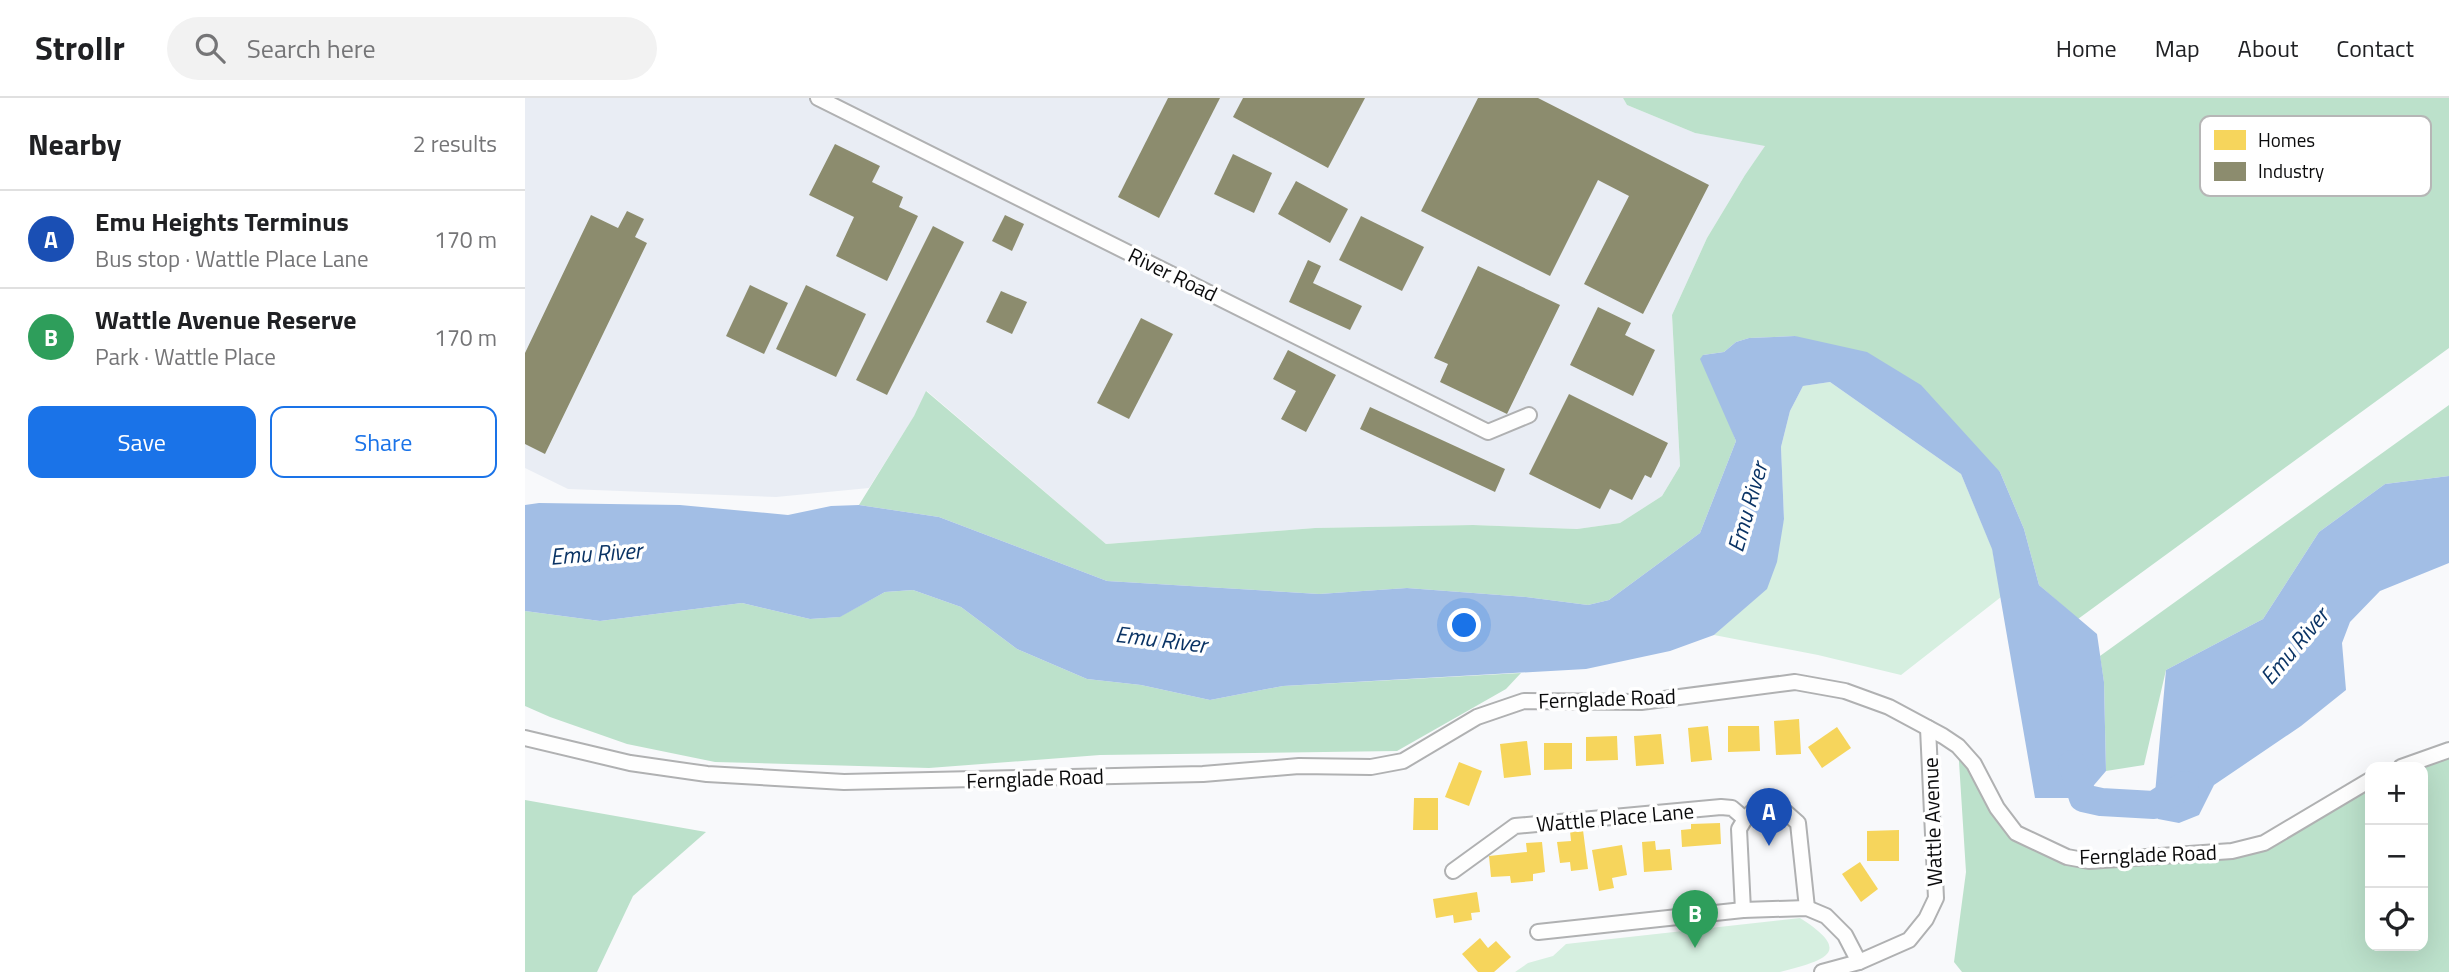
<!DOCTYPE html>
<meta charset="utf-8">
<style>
:root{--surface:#fff;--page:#f2f2f2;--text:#202124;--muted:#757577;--line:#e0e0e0;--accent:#1a73e8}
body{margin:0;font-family:"Titillium Web",sans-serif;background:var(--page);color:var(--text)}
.controls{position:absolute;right:21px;bottom:21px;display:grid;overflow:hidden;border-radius:14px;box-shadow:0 7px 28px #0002}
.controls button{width:63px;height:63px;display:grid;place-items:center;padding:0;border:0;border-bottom:2px solid var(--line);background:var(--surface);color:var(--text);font:35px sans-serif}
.you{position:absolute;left:940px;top:528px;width:24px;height:24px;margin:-18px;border:5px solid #fff;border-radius:50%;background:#1a73e8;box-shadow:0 0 0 10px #1a73e833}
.badge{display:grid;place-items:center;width:46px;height:46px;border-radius:50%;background:var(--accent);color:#fff;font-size:23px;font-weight:700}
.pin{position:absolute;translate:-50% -58px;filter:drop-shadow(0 2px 4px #0008)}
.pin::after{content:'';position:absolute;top:37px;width:24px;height:21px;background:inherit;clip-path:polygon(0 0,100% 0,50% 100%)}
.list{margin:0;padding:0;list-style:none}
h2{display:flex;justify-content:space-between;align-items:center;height:91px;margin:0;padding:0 28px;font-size:30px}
h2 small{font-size:23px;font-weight:400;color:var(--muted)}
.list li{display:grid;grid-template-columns:46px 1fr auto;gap:21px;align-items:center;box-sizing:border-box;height:98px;padding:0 28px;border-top:2px solid var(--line)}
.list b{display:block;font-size:26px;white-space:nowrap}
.list p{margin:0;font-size:23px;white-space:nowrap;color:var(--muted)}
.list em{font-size:23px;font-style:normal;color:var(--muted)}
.actions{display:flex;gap:14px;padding:21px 28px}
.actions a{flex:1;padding:16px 0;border:2px solid var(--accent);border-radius:14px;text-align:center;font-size:24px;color:var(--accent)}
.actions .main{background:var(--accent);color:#fff}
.icon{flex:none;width:38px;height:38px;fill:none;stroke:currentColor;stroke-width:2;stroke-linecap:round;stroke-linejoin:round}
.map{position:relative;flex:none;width:1924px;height:874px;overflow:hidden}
header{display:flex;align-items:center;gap:42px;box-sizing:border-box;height:98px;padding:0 35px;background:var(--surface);border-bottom:2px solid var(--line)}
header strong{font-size:33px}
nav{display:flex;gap:38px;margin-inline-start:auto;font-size:24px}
.search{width:490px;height:63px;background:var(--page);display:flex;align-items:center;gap:18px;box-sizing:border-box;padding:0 24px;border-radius:38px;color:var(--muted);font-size:26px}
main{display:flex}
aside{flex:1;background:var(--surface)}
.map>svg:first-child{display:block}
.built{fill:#e9edf4}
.green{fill:#d6efe0}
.forest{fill:#bce1cb}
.water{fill:#a2bee5}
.homes{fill:#f6d55c}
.industry{fill:#8c8c6e}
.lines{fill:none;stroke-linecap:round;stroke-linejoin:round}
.river{stroke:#a2bee5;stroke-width:28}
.street-casing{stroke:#b0b1b2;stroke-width:18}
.street{stroke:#fefefe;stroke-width:14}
.labels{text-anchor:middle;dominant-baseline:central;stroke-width:7;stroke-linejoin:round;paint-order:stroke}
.street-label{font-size:21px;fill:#0b0b0c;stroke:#fff}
.water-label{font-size:23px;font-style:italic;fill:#0b3465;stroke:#fff}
.key{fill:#fff;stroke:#b6b6b6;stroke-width:2}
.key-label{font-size:19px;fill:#0b0b0c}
</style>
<header>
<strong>Strollr</strong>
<div class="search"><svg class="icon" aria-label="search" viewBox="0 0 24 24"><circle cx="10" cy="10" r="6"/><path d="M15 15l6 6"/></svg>Search here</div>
<nav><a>Home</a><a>Map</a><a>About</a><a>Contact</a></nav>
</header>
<main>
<aside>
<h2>Nearby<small>2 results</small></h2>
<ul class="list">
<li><span class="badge" style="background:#1a4fb4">A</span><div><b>Emu Heights Terminus</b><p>Bus stop · Wattle Place Lane</p></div><em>170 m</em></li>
<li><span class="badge" style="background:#2e9e5b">B</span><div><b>Wattle Avenue Reserve</b><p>Park · Wattle Place</p></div><em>170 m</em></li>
</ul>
<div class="actions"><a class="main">Save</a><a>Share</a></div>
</aside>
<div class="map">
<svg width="1924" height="874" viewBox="0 0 1924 874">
<rect width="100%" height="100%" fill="#f8f9fb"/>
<path class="built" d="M0,0H1098L1102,7L1170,35L1241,47L1220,77L1182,140L1147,217L1155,368L1137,398L1095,425L1052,431L948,427L790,430L581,446L402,293L388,320L344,390L251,399L43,391L0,370Z"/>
<g class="green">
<path d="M1305,284L1436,376L1467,450L1476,499L1376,577L1293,557L1189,537L1241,491L1259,421L1256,349L1265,313L1278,288Z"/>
<path d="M1275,820C1332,856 1296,863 1255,874H990L1003,865L1028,858L1041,846Z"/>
</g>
<g class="forest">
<path d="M1098,0H1924V250L1553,521L1514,487L1499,431L1475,374L1270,238L1224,240L1211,244L1199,254L1178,257L1211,343L1175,435L1084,502L1063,507L1001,499L882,490L794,496L582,483L414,419L334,407L389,318L401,293L581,446L790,430L948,427L1052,431L1095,425L1137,398L1155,368L1147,217L1182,140L1220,77L1240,48L1170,35L1102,7Z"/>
<path d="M1924,307V378L1860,386L1794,434L1738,521L1641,572L1619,667L1581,673L1579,584L1575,558Z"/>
<path d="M388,492L436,509L492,551L562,581L616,587L685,602L758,588L996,575L981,591L872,653L575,657L404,670L190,664L102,646L25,619L0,608V513L75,523L217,505L285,521L314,519L360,494Z"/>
<path d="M1433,648L1491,735L1541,759L1738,745L1845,682V848H1898V669H1876L1924,652V874H1437L1429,864L1441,774Z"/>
<path d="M0,702L181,734L108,798L72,874H0Z"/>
</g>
<g class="water">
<path d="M1270,238L1342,254L1396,287L1475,374L1499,431L1514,487L1572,536L1579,584L1581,673L1558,700H1510L1467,451L1436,376L1305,284L1278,288L1265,313L1256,349L1259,421L1252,464L1242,491L1189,537L1145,553L1061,571L758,588L685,602L616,587L562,581L492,551L436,509L388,492L360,494L315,519L285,521L217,505L75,523L0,513V407L14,405L155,407L263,417L306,408L334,407L414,419L582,483L794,496L882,490L1001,499L1063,507L1084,502L1175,435L1211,343L1175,261L1178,257L1199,254L1211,244L1224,240Z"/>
<path d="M1924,378V465L1855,493L1825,524L1817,545L1821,592L1776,628L1689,687L1674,717L1654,725L1633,721L1629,707L1641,572L1738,521L1794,434L1860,386Z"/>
</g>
<g class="homes">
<path d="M1274,621L1276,656L1251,657L1249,623Z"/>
<path d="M1183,628L1187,662L1166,664L1163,630Z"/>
<path d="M1203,628H1234L1235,653L1203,654Z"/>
<path d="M1312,629L1326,650L1297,670L1283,649Z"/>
<path d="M1136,636L1139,666L1111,668L1109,638Z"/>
<path d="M1092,638L1093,662L1061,663V639Z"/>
<path d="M1002,643L1006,677L979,680L975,646Z"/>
<path d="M1019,645H1047V671L1019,672Z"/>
<path d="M934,664L957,673L944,708L920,699Z"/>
<path d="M889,700H913V732H888Z"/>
<path d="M1195,725L1196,746L1157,749L1156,732L1166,731V726Z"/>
<path d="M1058,732L1063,771L1046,773L1045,764L1035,765L1032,744L1046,743L1045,733Z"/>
<path d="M1374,732V763H1342V733Z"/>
<path d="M1130,743L1131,752L1145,751L1147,772L1119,774L1117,744Z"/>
<path d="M1017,744L1020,774L1008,776V783L986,785L985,778L966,779L964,758L1002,754L1001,745Z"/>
<path d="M1097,747L1102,777L1087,780L1089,790L1074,793L1067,752Z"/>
<path d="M1335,764L1353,791L1336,804L1317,776Z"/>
<path d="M952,794L955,814L946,815L947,822L929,825L928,817L911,820L908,801Z"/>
<path d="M955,840L963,850L971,843L986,859L969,874H953L937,856Z"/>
</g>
<g class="industry">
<path d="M643,0H695L634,120L593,99Z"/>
<path d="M718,0H840L803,70L708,19Z"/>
<path d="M953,0H1013L1184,87L1118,216L1059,186L1104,98L1073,82L1025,178L896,113Z"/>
<path d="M310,46L355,68L347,84L378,99L374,109L393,118L362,183L311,158L329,119L284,97Z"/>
<path d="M708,56L747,75L729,115L689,96Z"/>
<path d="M771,83L823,111L805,145L753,116Z"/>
<path d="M102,113L119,121L110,139L122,145L20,356L0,346V255L66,117L93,130Z"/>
<path d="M480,117L499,126L487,153L467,143Z"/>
<path d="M836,118L899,149L877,193L814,162Z"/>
<path d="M408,128L439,144L362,297L331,282Z"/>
<path d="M783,162L796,168L788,185L837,208L825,232L764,204Z"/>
<path d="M953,168L1035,207L982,316L915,284L923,266L909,260Z"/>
<path d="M225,187L263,205L239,256L201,238Z"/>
<path d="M281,187L341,216L311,279L251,251Z"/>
<path d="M476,193L502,204L487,236L461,224Z"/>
<path d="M1073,209L1106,225L1100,237L1130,252L1108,298L1045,267Z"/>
<path d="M616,220L648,236L604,321L572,305Z"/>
<path d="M763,252L811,277L781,334L756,321L771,293L748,281Z"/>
<path d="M1044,296L1143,345L1126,380L1120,377L1107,402L1085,391L1075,411L1004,376Z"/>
<path d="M845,309L980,371L970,394L835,331Z"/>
</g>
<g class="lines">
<path class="river" d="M1547,666L1558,700L1576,704L1629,707L1660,687"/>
<defs>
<g id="street">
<path d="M293,0L963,334L1004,317"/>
<path d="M0,640L105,665L182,676L319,684L678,676L774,668L846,669L878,663L952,619L999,603L1116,604L1270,584L1320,593L1364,609L1418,638L1433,648L1449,666L1472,710L1491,735L1542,759L1564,763L1707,753L1739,745L1845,682"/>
<path d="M1876,669L1924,652"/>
<path d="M1220,721L1229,712L1256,710L1273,725L1282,810"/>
<path d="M928,773L990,728L1196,709L1207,710L1220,721L1214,731L1218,812"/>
<path d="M1013,834L1218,812L1282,810L1301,818L1320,837L1334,864"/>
<path d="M1297,874L1334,864L1384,842L1401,821L1411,800L1403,630"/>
</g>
</defs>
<use href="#street" class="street-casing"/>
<use href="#street" class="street"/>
</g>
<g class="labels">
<g class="street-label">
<text transform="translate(648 176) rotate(26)">River Road</text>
<text transform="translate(1082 600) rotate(-2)">Fernglade Road</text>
<text transform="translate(510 680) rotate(-2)">Fernglade Road</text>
<text transform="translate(1090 719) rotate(-5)">Wattle Place Lane</text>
<text transform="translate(1407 724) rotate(-92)">Wattle Avenue</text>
<text transform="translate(1623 756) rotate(-2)">Fernglade Road</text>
</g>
<g class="water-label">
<text transform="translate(1222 409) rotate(-74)">Emu River</text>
<text transform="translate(71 455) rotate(-4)">Emu River</text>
<text transform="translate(636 541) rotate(7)">Emu River</text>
<text transform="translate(1769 548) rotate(-50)">Emu River</text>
</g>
</g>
<rect x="1675" y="18" width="231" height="80" rx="10" class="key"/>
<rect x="1689" y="32" width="32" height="20" fill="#f6d55c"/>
<rect x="1689" y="64" width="32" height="19" fill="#8c8c6e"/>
<g class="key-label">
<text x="1733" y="49">Homes</text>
<text x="1733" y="80">Industry</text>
</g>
</svg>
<div class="controls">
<button>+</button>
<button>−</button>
<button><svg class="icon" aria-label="locate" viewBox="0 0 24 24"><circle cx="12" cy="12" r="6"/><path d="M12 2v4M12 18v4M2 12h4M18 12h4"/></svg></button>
</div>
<div class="you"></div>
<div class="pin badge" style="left:1244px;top:748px;background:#1a4fb4">A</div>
<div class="pin badge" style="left:1170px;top:850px;background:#2e9e5b">B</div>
</div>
</main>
